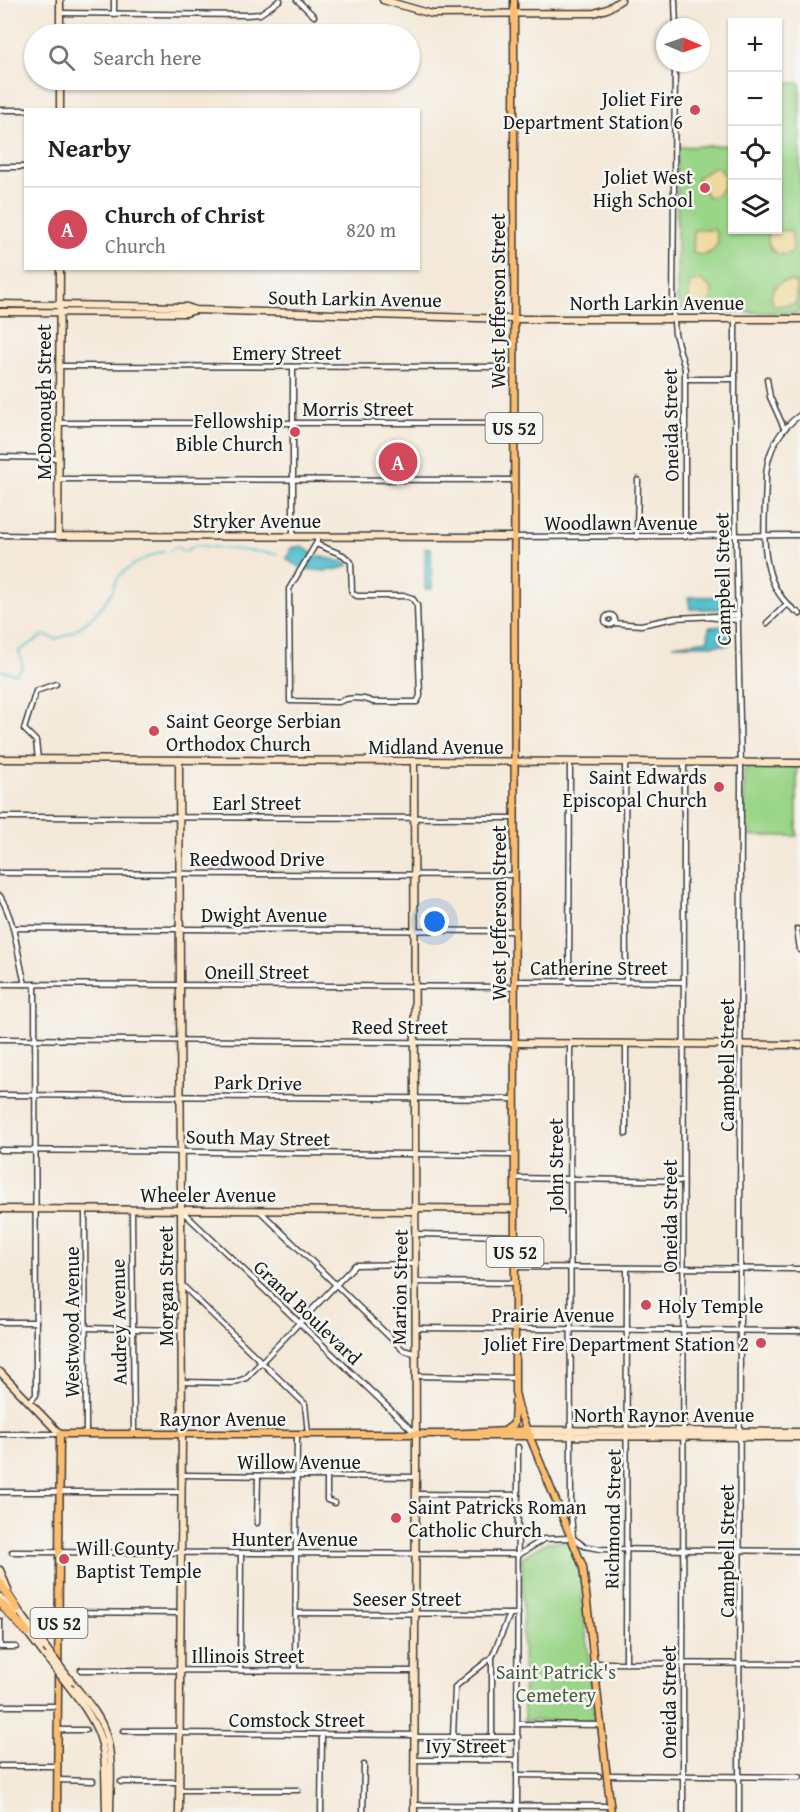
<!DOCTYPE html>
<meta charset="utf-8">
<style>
:root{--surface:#fff;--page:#f6f6f6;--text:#222;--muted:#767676;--line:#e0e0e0;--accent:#d1495b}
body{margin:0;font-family:"Gentium Book Plus",serif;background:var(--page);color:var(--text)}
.controls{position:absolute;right:18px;top:18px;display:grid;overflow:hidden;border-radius:0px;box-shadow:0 2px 4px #0004}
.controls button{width:54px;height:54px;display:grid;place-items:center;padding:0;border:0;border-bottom:2px solid var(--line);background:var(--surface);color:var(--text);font:30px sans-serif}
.compass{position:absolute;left:656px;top:18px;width:54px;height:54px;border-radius:50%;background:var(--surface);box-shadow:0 2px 4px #0004;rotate:92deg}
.you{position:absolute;left:435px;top:922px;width:21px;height:21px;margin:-15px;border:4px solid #fff;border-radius:50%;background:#1a73e8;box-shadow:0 0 0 9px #1a73e833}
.badge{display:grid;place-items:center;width:39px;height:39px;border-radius:50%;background:var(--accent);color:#fff;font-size:20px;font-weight:700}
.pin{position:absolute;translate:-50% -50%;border:3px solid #fff;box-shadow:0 2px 6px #0006}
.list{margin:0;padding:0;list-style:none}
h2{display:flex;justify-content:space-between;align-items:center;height:78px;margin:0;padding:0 24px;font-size:26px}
h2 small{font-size:20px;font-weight:400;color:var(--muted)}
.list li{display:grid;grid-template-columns:39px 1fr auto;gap:18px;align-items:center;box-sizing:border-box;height:84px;padding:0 24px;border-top:2px solid var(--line)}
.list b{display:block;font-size:22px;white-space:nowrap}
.list p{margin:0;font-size:20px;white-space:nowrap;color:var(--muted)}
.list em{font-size:20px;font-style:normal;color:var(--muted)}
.icon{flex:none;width:33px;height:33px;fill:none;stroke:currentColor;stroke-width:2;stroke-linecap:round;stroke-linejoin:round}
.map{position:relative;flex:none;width:800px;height:1812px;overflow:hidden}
.search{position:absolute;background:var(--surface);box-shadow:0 2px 4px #0004;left:24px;top:24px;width:396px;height:66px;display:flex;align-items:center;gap:15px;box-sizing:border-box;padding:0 21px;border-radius:33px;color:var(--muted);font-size:22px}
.panel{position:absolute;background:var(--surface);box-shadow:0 2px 4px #0004;left:24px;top:108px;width:396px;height:162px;border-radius:0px}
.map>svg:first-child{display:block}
.green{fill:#9ad588;stroke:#5b7852;stroke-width:1.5}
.sand{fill:#eeda9e;stroke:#857b5d;stroke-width:1.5}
.water{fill:#54c0ce;stroke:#386e75;stroke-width:1.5}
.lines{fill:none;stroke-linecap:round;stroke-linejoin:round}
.stream{stroke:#54c0ce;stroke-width:1.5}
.street-casing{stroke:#3c3b38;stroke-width:7}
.secondary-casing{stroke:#3c3b38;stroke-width:9}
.primary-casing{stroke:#3c3b38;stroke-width:9}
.highway-casing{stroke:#3c3b38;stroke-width:10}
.street{stroke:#fff;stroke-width:4}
.secondary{stroke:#fee5c5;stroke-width:6}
.primary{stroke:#fcbd6f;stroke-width:6}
.highway{stroke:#fcbd6f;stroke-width:8}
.secondary-bridge-casing{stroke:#3c3b38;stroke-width:9;stroke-linecap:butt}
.secondary-bridge{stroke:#fee5c5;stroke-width:6}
.poi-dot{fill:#d1495b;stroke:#f6f6f2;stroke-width:2}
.labels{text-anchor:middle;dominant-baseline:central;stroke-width:5;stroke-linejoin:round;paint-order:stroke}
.shield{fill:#f6f6f2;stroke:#5d5d5c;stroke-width:1.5}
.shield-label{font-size:18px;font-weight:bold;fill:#1c1c1c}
.poi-label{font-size:20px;fill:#1c1c1c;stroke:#f6f6f2;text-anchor:end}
.street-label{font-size:20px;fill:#1c1c1c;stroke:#f6f6f2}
.park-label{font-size:20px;fill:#485d42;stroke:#f6f6f2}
</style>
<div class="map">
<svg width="800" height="1812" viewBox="0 0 800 1812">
<rect width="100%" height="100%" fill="#f6f6f2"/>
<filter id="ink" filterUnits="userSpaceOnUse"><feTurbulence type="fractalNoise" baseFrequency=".0167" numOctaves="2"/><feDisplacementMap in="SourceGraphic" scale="12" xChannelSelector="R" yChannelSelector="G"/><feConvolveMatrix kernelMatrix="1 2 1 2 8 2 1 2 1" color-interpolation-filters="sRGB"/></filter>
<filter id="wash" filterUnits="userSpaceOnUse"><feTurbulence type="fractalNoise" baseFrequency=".008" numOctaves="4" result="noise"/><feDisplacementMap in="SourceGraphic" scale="24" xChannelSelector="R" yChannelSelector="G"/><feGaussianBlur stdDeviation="1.35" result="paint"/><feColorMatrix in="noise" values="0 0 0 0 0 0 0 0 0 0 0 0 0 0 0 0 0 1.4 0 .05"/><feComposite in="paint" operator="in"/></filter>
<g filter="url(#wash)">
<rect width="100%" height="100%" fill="#f4e9d9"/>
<g class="green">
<path d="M778,83H800V313L682,311L677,300V147L731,145L732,127V230H778Z"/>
<path d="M748,766H797V836H743L744,771Z"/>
<path d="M569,1541L579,1568L595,1718L593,1721H524L522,1557L547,1542Z"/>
</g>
<g class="sand">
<path d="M716,166L724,175C726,187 720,196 708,197L697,178Z"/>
<path d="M694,230H715L718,242C714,253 704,258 693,253Z"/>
<path d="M770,230L792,231L793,252L781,255C769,251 765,241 770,230Z"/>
<path d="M701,280L712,289L711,305L689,304V283Z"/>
<path d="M790,281L796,283V304L774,306C767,293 775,281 790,281Z"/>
</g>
<g class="water">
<path d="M302,546L314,555L348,563V566C330,573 301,573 287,559L291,548Z"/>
<path d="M425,548H431L432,589H425Z"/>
<path d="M729,596L728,609H690L688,597Z"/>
<path d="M729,626V645H673L708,640L709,627Z"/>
</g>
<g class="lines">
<g class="stream">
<path d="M170,551L176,546L184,552L195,545L277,554"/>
<path d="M0,670L16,674L23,667L19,651L44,635L56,639C80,632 98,614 112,592C114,588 114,583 117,579C127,566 150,555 165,551"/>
</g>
</g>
</g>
<g filter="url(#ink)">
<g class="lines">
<defs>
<g id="street">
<path d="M297,0L314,16"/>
<path d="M675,0L676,27"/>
<path d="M60,13L247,15L260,14L280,0"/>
<path d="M114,14V0"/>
<path d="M675,63L673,310L675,334L685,369V537"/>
<path d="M0,110H26"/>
<path d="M0,167H26"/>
<path d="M735,319V491L741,768L739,1812"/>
<path d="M59,366L514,367"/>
<path d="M293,367V537"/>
<path d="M686,379H735"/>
<path d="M767,379L770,397L784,428"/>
<path d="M800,415C779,430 768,449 766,475C766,521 753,585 800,614"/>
<path d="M59,423H514"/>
<path d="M0,457L59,458"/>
<path d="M59,479L514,480"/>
<path d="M0,535L58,536"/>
<path d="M514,537L800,535"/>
<path d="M637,537L638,480"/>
<path d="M316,544L343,555L351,562L352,593L357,596H406L412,598L417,605L420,696L417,702H373C363,697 348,697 339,702L290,701L289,589L317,542V537"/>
<circle cx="610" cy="620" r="5"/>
<path d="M706,617L738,620"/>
<path d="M613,623L641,625L675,618L738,615"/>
<path d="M767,623L787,604"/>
<path d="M38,759L36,741L24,729L36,691L56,684"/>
<path d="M625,763L626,982"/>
<path d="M0,817L514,818"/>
<path d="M0,873L514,875"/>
<path d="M0,896C16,923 17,954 25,984"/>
<path d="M14,928L514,931"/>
<path d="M797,929L800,950"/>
<path d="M515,981L683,982"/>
<path d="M569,982L570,763"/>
<path d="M0,984L514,987"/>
<path d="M0,1039L514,1043"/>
<path d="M570,1044L571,1514L573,1537"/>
<path d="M0,1095L514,1099"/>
<path d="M626,1134V1044"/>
<path d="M0,1150L515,1155"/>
<path d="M515,1178L683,1181"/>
<path d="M85,1210L86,1434"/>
<path d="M132,1210L134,1434"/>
<path d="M181,1210L415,1433"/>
<path d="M260,1211L403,1350L414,1353"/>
<path d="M416,1234L514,1236"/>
<path d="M515,1267L800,1269"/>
<path d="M416,1282L515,1283"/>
<path d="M182,1285L305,1404L308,1434"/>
<path d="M0,1322H36"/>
<path d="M86,1328L181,1330"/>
<path d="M415,1328L800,1331"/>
<path d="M415,1376L515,1378"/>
<path d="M182,1382L233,1383L246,1378L355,1265L415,1264"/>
<path d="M30,1402L36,1395L35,984"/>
<path d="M0,1434H59"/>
<path d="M182,1475L416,1477"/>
<path d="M327,1476V1500L335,1503"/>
<path d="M0,1492H181"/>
<path d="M416,1494L518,1495"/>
<path d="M257,1523L258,1476"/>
<path d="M573,1538L584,1546L600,1549L800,1551"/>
<path d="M12,1552L520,1554L544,1539L570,1538"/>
<path d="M59,1612L181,1613"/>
<path d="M296,1613L518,1614"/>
<path d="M0,1647V1621"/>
<path d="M0,1647H16"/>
<path d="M594,1663L800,1664"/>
<path d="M626,1663L627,1268"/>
<path d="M81,1670L414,1671"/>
<path d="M240,1670L241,1553"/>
<path d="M295,1670L297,1434"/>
<path d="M0,1706H57"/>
<path d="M518,1724L601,1725"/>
<path d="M58,1730H86"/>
<path d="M123,1731H179"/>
<path d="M180,1733L414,1735"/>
<path d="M414,1737H518"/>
<path d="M453,1737L455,1687L492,1657L510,1614"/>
<path d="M492,1737V1658"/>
<path d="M415,1760H517"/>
<path d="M0,1766H58"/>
<path d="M517,1775L599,1776"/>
<path d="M607,1775L800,1777"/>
<path d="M58,1780L93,1781"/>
<path d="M121,1782H180"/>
<path d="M180,1790H298"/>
<path d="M414,1805L611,1806"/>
<path d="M321,1812L322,1735"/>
<path d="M363,1812L364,1765"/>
<path d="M517,1812L518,1447"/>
<path d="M683,1812L684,763"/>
</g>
<g id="secondary">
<path d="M383,0L432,14L594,13L607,9L621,0"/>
<path d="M60,34V0"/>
<path d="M60,110V80"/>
<path d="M60,268L58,536L514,537"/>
<path d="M0,304L187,307L195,310L514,319H800"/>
<path d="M0,312L186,313L195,310"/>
<path d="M0,759L800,763"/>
<path d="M179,760L182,1434L179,1812"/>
<path d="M414,762L416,1465L414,1812"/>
<path d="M515,1043L800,1045"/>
<path d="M416,1208L515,1209"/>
<path d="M0,1209L416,1211"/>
<path d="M0,1372L60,1434"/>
<path d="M528,1430L800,1432"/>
<path d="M531,1436L800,1437"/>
<path d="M0,1570L8,1590"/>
<path d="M0,1597L15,1615"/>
<path d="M16,1607L46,1648"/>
<path d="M24,1628L46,1657"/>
<path d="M71,1681C83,1697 99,1713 105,1732C114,1757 110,1786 110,1812"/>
<path d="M71,1689C110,1739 104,1751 106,1812"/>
</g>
<g id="primary">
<path d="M514,0L515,1392L520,1413L583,1567L611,1812"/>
<path d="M507,1429L514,1424L515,1401"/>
<path d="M453,1436H531"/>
<path d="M57,1812L60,1434H446L528,1430"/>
</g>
<g id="highway">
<path d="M0,1583L17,1609"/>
<path d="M0,1603L27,1632"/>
</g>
</defs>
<use href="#street" class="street-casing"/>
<use href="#secondary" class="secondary-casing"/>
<use href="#primary" class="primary-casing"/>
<use href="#highway" class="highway-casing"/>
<use href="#street" class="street"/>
<use href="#secondary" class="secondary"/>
<use href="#primary" class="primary"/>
<use href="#highway" class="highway"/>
<defs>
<g id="secondary-bridge">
<path d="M46,1648L71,1681"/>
<path d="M46,1657L71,1689"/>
</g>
</defs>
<use href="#secondary-bridge" class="secondary-bridge-casing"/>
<use href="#secondary-bridge" class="secondary-bridge"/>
</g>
</g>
<g class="poi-dot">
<circle cx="695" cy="110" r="6"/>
<circle cx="705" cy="188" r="6"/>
<circle cx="295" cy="432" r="6"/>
<circle cx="154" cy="731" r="6"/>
<circle cx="719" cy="787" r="6"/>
<circle cx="646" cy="1305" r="6"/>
<circle cx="761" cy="1343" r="6"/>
<circle cx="396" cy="1518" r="6"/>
<circle cx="64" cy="1559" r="6"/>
</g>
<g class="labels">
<g class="shield">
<rect x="485.5" y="413" width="57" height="30" rx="4.5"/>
<rect x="486.5" y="1237" width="57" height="30" rx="4.5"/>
<rect x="30.5" y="1608" width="57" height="30" rx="4.5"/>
</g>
<g class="shield-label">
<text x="514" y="428">US 52</text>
<text x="515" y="1252">US 52</text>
<text x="59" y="1623">US 52</text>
</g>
<g class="poi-label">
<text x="683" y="98">Joliet Fire<tspan x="683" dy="23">Department Station 6</tspan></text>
<text x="693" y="176">Joliet West<tspan x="693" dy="23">High School</tspan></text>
<text x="283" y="420">Fellowship<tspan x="283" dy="23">Bible Church</tspan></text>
<text x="166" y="720" text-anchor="start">Saint George Serbian<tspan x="166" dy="23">Orthodox Church</tspan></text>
<text x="707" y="776">Saint Edwards<tspan x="707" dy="23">Episcopal Church</tspan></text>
<text x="658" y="1305" text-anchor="start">Holy Temple</text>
<text x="749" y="1343">Joliet Fire Department Station 2</text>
<text x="408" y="1506" text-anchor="start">Saint Patricks Roman<tspan x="408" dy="23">Catholic Church</tspan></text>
<text x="76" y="1547" text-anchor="start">Will County<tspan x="76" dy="23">Baptist Temple</tspan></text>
</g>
<g class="street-label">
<text transform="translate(355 298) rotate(1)">South Larkin Avenue</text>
<text transform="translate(497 301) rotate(-90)">West Jefferson Street</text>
<text x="657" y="302">North Larkin Avenue</text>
<text x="287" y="352">Emery Street</text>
<text transform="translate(43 402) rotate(-90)">McDonough Street</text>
<text x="358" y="408">Morris Street</text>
<text transform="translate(670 425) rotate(-91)">Oneida Street</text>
<text x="257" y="520">Stryker Avenue</text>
<text x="621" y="522">Woodlawn Avenue</text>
<text transform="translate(722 579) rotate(-91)">Campbell Street</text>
<text x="436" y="746">Midland Avenue</text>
<text x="257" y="802">Earl Street</text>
<text x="257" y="858">Reedwood Drive</text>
<text transform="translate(498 913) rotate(-90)">West Jefferson Street</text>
<text x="264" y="914">Dwight Avenue</text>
<text x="599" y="967">Catherine Street</text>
<text x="257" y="971">Oneill Street</text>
<text x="400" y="1026">Reed Street</text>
<text transform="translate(726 1065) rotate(-90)">Campbell Street</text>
<text transform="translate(258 1082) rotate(1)">Park Drive</text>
<text transform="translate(258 1137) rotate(1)">South May Street</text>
<text transform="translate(555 1165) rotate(-90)">John Street</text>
<text x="208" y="1194">Wheeler Avenue</text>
<text transform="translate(669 1216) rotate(-90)">Oneida Street</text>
<text transform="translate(165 1286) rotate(-90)">Morgan Street</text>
<text transform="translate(399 1287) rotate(-89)">Marion Street</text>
<text transform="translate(308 1312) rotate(44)">Grand Boulevard</text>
<text x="553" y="1314">Prairie Avenue</text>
<text transform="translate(71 1322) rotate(-90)">Westwood Avenue</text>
<text transform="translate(118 1322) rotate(-91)">Audrey Avenue</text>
<text x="664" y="1414">North Raynor Avenue</text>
<text x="223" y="1418">Raynor Avenue</text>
<text x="299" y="1461">Willow Avenue</text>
<text transform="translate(612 1519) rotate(-89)">Richmond Street</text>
<text x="295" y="1538">Hunter Avenue</text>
<text transform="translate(726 1551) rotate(-90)">Campbell Street</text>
<text x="407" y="1598">Seeser Street</text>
<text x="248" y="1655">Illinois Street</text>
<text transform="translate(668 1702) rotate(-90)">Oneida Street</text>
<text x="297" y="1719">Comstock Street</text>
<text x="466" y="1745">Ivy Street</text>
</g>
<g class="park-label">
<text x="556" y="1671">Saint Patrick's<tspan x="556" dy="23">Cemetery</tspan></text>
</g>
</g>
</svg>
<div class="controls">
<button>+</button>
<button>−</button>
<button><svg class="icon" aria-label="locate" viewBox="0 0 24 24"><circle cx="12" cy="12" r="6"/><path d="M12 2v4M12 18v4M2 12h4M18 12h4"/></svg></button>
<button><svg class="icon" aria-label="layers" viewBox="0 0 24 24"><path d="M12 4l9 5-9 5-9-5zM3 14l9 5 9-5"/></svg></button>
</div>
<svg class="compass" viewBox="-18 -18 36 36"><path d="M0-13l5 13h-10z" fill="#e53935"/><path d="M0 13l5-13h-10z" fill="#767676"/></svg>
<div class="you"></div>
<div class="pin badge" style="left:398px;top:462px">A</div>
<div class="search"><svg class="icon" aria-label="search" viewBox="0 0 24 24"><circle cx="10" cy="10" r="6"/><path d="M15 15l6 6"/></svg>Search here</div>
<section class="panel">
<h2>Nearby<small></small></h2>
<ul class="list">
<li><span class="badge">A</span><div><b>Church of Christ</b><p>Church</p></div><em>820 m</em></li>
</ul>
</section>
</div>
